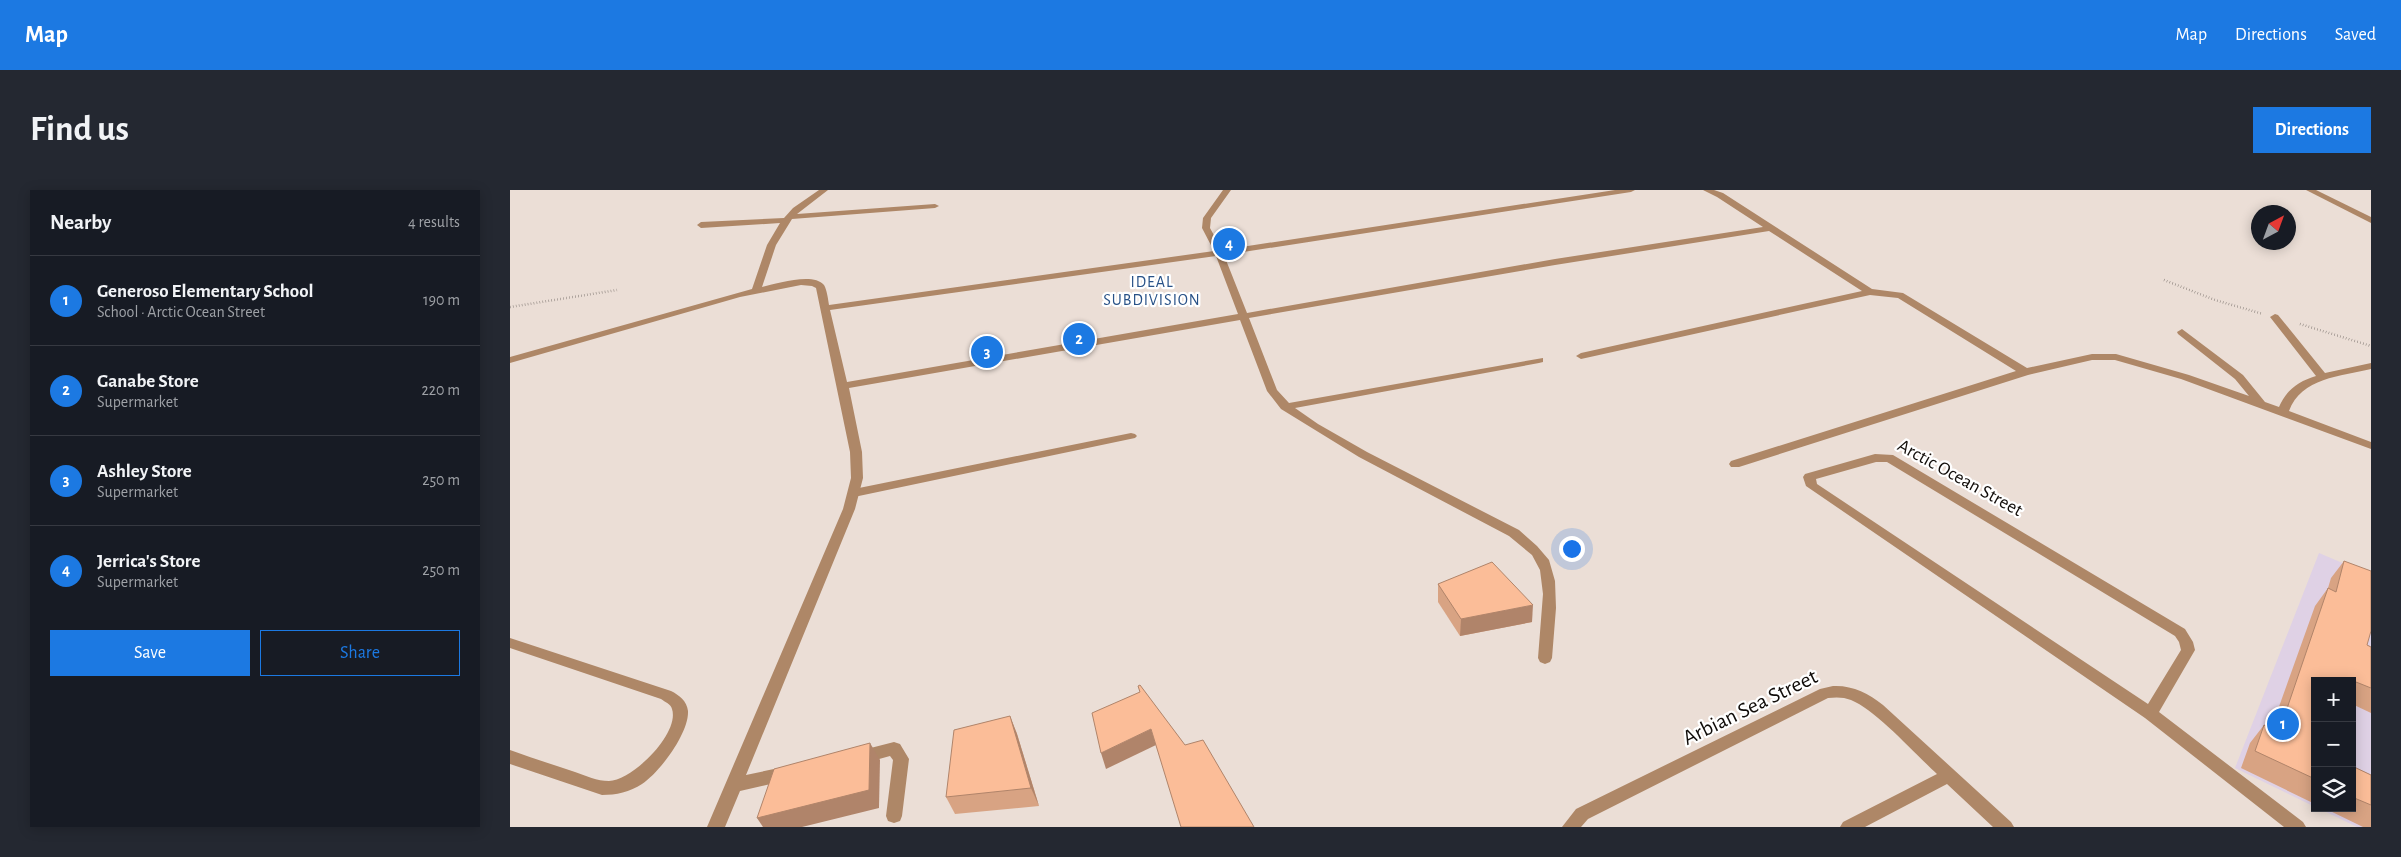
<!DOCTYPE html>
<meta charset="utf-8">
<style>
:root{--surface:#171b24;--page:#242831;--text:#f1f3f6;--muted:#9ea1a6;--line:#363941;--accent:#1c79e2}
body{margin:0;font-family:"Alegreya Sans",sans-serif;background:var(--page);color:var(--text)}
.controls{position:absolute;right:15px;bottom:15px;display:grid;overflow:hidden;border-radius:0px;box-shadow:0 2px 12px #0003}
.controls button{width:45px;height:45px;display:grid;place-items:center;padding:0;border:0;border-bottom:1px solid var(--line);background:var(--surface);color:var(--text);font:25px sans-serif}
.compass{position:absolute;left:1741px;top:15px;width:45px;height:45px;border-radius:50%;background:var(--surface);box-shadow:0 2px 12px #0003;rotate:41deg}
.you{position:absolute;left:1061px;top:358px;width:18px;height:18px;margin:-12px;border:4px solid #fff;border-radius:50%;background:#1a73e8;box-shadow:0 0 0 8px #1a73e833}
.badge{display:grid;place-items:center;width:32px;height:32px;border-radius:50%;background:var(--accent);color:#fff;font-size:16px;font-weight:700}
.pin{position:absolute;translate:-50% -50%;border:2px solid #fff;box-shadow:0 1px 5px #0006}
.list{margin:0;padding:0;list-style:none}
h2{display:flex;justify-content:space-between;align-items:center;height:65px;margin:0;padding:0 20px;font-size:21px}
h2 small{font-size:16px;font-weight:400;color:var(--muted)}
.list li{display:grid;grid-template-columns:32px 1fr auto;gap:15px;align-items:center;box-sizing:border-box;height:90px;padding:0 20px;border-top:1px solid var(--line)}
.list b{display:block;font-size:19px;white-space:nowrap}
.list p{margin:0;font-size:16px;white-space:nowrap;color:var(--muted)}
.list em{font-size:16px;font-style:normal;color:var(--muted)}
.actions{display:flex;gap:10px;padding:15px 20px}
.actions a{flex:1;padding:11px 0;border:1px solid var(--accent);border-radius:0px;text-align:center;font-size:18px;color:var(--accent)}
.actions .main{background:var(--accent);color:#fff}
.icon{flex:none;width:28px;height:28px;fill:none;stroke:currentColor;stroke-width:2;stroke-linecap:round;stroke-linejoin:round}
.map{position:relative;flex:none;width:1861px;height:637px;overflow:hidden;border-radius:0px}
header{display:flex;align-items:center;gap:30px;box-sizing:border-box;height:70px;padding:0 25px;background:var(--accent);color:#fff}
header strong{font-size:24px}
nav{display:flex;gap:28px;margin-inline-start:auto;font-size:18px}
.intro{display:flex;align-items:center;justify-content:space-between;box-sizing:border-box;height:120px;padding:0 30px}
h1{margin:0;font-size:35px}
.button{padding:12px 22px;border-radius:0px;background:var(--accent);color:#fff;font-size:18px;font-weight:700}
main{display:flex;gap:30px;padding:0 30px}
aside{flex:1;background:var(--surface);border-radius:0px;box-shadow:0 2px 12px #0003}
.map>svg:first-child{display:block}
.education{fill:#dfd1e5}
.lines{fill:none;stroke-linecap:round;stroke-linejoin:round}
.path{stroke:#79716c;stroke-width:2.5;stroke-dasharray:0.5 2.5;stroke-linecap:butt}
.lane{fill:#ae8767;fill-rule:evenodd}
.street{fill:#ae8767;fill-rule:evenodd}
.wall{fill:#d8a383}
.shaded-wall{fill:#b0846a}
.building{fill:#fbbd98;stroke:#b0846a}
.labels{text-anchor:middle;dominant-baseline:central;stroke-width:4.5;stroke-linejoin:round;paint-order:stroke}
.far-neighbourhood-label{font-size:16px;letter-spacing:1px;fill:#285187;stroke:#fff}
.street-label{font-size:19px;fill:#100c09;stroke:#fff}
.near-street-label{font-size:22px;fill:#100c09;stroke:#fff}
</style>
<header>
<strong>Map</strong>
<nav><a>Map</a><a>Directions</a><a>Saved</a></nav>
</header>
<div class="intro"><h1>Find us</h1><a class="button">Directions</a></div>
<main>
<aside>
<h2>Nearby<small>4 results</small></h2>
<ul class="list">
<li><span class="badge">1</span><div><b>Generoso Elementary School</b><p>School · Arctic Ocean Street</p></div><em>190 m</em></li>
<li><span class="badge">2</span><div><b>Ganabe Store</b><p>Supermarket</p></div><em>220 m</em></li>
<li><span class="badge">3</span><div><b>Ashley Store</b><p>Supermarket</p></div><em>250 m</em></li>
<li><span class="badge">4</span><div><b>Jerrica's Store</b><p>Supermarket</p></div><em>250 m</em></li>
</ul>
<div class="actions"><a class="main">Save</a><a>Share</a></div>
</aside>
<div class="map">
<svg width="1861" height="637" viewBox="0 0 1861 637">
<rect width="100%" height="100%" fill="#ebded6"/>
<path class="education" d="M1809,363L1861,385V637H1847L1808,618H1842V491H1805V617L1725,578Z"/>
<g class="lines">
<g class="path">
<path d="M1654,90L1705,110L1753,124"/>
<path d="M0,117L107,100"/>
<path d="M1790,134L1861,156"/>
</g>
<path class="lane" d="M621,243L625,244L627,246L625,248L344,307L338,303L344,299Z"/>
<g class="street">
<path d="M309,0H318L287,24L425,14L429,16L425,18L282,29L266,55L252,97C266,94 303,82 314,95C317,100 318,109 319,115L704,61L692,38L693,28L713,0H721L701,28L700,38L712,60L1105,0H1125L1121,2L714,65L737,123L1045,69L1253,37L1207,7L1193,0H1204L1213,3L1362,99L1393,103L1517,178L1582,164H1606L1679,185L1739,206L1725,189L1668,144L1667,142L1672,139L1733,185L1755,212L1769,217C1776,200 1789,191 1806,186L1760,127L1765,124L1768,125L1815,183L1861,173V179C1831,186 1791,188 1779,221L1861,252V259L1671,189L1605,170H1582L1518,185L1229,277H1221L1219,274L1221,271L1506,181L1388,108L1360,105L1071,169L1066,166L1071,163L1352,101L1259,41L1045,75L739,128L767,200L779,213L1033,168V172L1029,173L785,218L808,234L857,262L1009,340L1027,356L1039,370L1045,391L1046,418L1042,468L1040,472L1035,474L1030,472L1028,468L1033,404L1030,380L1022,365L999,346L849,267L771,219L757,201L730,130L339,198L352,262L353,288L345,319L236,585L278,576L284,578L286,583L284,588L278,590L230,601L215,637H197L333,319L341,288L340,262L306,98L302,96L291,95L230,107L0,173V167L242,99L257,55L270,33L191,38L187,35L191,32L274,28L283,18ZM706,66L728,124L337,192L320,120Z"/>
<path d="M1796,0H1806L1861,27V33Z"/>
<path d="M1365,264L1383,265L1675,439L1683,452L1685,460L1649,522L1793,632L1796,637H1774L1635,528L1296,296L1293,287L1295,284ZM1366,272H1377L1665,446L1669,452L1671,460L1638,514L1307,294L1306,289Z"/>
<path d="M0,448L161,501C169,505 177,511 178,521C179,543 150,582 132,594C120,602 106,605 92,605L0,574V560C22,568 44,575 65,582C76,586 87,591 99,591C123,590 170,543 162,519C161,514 155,512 151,509L0,458Z"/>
<path d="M1323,496C1342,495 1358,503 1373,515L1501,632L1504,637H1483L1437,594L1355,637H1330L1333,632L1427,584C1405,564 1366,520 1341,510C1334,507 1326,507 1318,508L1078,629L1071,637H1052L1066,619L1310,499Z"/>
<path d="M384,552L390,554L399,569L392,626L390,631L384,633L378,631L376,626L383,570L380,566L351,574L345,572L343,567L345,562Z"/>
</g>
</g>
<g class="wall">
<path d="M1834,371L1857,455L1861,457V523L1842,514V491H1805V614L1731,578L1740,553L1754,535L1761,539L1805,416L1818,398L1821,388Z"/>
<path d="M928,394L1022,432L950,446L928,412Z"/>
<path d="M500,526L507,544L529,616L445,624L436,607Z"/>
<path d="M1842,576L1861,585V637H1853L1814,618H1842Z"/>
</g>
<g class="shaded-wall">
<path d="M1023,415L1022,432L950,446L951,429Z"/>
<path d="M500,526L507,544L529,616L521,598Z"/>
<path d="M641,539L646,555L596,579L591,563Z"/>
<path d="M360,553L370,570L369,618L292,637H253L247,628Z"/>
</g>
<g class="building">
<path d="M1834,371L1861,381V441L1857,455L1861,457V498L1846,492L1842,506V491H1805V589L1745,561L1754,535L1769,542L1818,398L1826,402Z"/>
<path d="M982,372L1023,415L951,429L928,394Z"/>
<path d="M630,495L675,555L693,550L744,637H671L641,539L591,563L582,523L630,502L628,496Z"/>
<path d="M500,526L521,598L436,607L444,540Z"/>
<path d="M360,553L359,600L247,628L264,579Z"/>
<path d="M1842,576L1861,585V615L1842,607Z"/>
</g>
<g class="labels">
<g class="far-neighbourhood-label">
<text x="642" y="92">IDEAL<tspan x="642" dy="18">SUBDIVISION</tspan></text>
</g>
<g class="street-label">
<text transform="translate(1450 288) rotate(29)">Arctic Ocean Street</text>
</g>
<g class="near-street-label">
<text transform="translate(1240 517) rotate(-26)">Arbian Sea Street</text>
</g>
</g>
</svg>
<div class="controls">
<button>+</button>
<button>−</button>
<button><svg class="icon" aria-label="layers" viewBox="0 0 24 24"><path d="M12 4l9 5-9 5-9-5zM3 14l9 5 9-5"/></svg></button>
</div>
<svg class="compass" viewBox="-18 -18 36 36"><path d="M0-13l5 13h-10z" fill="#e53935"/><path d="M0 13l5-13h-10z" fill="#9ea1a6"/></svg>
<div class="you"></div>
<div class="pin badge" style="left:1773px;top:534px">1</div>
<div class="pin badge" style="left:569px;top:149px">2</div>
<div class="pin badge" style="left:477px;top:162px">3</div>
<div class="pin badge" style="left:719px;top:54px">4</div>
</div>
</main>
